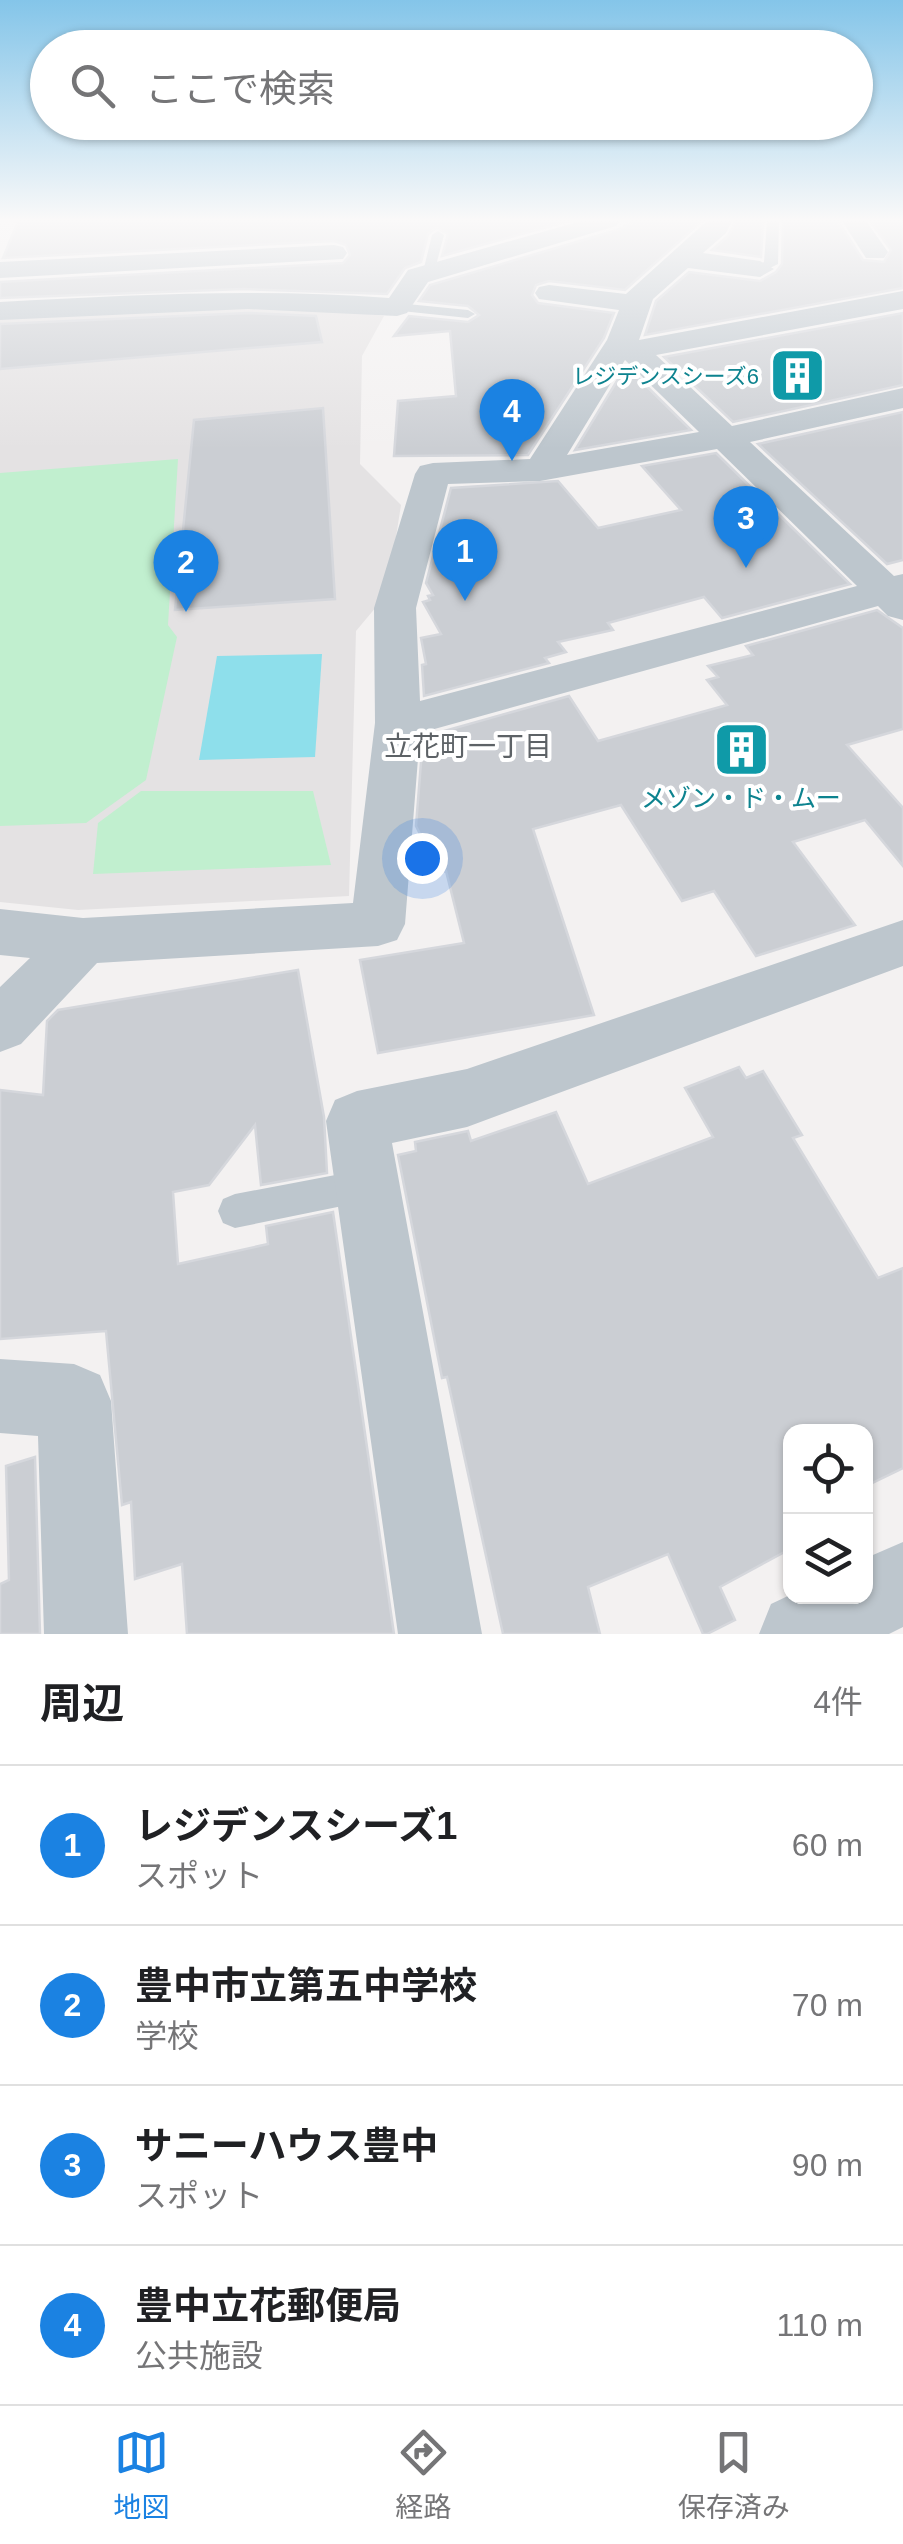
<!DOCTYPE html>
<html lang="ja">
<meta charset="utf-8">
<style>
:root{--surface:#fff;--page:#f6f6f6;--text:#202124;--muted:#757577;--line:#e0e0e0;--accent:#1b82e2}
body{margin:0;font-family:Helvetica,"Noto Sans JP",sans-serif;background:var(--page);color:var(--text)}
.controls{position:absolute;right:30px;bottom:30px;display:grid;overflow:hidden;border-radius:20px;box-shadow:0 2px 8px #0004}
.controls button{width:90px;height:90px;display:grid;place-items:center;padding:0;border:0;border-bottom:2px solid var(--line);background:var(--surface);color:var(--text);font:50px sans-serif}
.you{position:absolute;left:422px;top:858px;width:35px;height:35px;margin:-25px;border:8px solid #fff;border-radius:50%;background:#1a73e8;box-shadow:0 0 0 15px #1a73e833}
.badge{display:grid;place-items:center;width:65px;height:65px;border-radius:50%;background:var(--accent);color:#fff;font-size:32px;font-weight:700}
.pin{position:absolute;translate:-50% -82px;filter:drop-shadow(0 2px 5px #0008)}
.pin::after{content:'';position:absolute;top:52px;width:35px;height:30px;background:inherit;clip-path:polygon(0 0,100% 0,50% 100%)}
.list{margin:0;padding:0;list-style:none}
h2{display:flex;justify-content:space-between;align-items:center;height:130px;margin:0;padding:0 40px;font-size:42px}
h2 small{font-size:32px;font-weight:400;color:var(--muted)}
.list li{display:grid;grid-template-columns:65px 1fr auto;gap:30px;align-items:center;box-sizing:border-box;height:160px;padding:0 40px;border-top:2px solid var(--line)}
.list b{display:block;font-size:38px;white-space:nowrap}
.list p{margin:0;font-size:32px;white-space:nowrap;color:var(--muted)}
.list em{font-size:32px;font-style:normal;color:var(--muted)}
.icon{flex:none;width:55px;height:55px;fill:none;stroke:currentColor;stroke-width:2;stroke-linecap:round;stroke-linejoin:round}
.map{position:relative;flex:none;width:903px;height:1634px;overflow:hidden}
.search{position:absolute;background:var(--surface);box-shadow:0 2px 8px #0004;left:30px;right:30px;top:30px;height:110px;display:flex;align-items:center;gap:25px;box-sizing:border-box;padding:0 35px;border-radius:55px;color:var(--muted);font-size:38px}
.sheet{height:770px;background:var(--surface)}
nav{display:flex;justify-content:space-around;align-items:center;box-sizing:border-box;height:140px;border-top:2px solid var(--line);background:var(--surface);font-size:28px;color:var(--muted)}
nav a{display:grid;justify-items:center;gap:5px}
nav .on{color:var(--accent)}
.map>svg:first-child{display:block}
.education{fill:#e4e2e3}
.green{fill:#c1efcf}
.water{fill:#8edfeb}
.building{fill:#cbced3;stroke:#d5d7dc;stroke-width:2.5}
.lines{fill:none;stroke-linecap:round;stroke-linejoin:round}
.service{fill:#bdc6cd;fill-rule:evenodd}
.minor{fill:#bdc6cd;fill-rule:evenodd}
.labels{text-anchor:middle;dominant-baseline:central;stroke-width:8;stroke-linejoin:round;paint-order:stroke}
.far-culture-label{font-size:22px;fill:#0d838f;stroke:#fff;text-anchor:end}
.culture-label{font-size:25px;fill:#0d838f;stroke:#fff}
.neighbourhood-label{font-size:28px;fill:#5d6266;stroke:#fff}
</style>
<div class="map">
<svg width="903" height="1634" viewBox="0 0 903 1634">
<rect width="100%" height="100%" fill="#f3f1f1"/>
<path class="education" d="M213,307L336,310L384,316L362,356L360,464L401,505L387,594L356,631L349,896L78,910L0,902V318Z"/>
<g class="green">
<path d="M178,459L168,625L177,637L146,780L86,823L0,826V473Z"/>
<path d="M141,791H313L331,865L93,874L98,823Z"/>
</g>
<path class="water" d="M322,654L315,757L199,760L217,656Z"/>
<g class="building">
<path d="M18,221H569L442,256L448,234L436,228L428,234L421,262L405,268L387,294L243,289L0,298V282L343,263L350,255L346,245L334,241L3,258Z"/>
<path d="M635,221H702L625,290L549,281L536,285L532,295L538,303L614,313L604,338L528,455L394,456L398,401L456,396L450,331L394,336L409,316L468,322L479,315L468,306L419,301L430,285L617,230Z"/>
<path d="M736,221H763L761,257L712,250L728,236Z"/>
<path d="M783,221H838L863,260L884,262L891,250L870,221H903V288L645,335L656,301L689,272L760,281L776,272L782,264Z"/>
<path d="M248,313L316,316L322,342L0,369V324Z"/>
<path d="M903,313V385L733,422L664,357Z"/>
<path d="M626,366L691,430L575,450Z"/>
<path d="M323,408L335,599L175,610L194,420Z"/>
<path d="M903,412V560L887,564L758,444Z"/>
<path d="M716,453L850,584L722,618L704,597L608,623L613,630L558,642L566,652L545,658L549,663L424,696L422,665L426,664L421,638L441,634L423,602L430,600L428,596L433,595L426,583L451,488L558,481L598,528L681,510L642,466Z"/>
<path d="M877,610L903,628V729L847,745L903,808V866L865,820L793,842L855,925L756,956L714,891L682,901L621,805L533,829L594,1015L378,1053L360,960L464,943L446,871L430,875L415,842L416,836L420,834L416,826L423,737L569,696L598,741L727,705L707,680L718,677L708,666L753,655L746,646Z"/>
<path d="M298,970L324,1117L327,1173L261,1185L255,1125L209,1185L173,1192L178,1264L268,1244L266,1226L333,1212L394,1634H187L182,1564L135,1579L131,1502L122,1505L106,1331L0,1339V1090L43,1095L47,1021L58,1010Z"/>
<path d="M739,1067L746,1078L763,1071L802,1135L793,1138L878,1278L903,1268V1468L866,1486V1432H790V1549L720,1587L735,1620L707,1634H703L668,1554L588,1587L600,1634H503L447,1377L442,1378L398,1155L416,1151L415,1142L468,1131L471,1141L556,1112L588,1184L713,1137L685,1088Z"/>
<path d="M35,1457L40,1634H0V1584L9,1580L6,1466Z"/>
</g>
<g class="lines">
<g class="service">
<path d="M767,221H779L778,264L760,273L753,269L764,262Z"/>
<path d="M438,231L444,235L434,273L422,276L432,235Z"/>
<path d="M397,303L468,310L475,314L468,318L392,310L390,307Z"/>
<path d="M367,1169L379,1174L383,1185L379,1196L367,1201L235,1228L223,1223L218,1211L223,1199L235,1194Z"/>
</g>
<g class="minor">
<path d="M581,221H620L616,226L428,282L407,313L397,316L248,309L0,320V302C130,295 259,288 389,298L408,270Z"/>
<path d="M707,221H732L726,233L703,253L760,261L774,269L760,277L688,268L653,299L639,340L903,291V309L656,355L732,426L903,388V408L750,442L894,576L903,574V620L888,616L878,606L420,733L405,924L397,940L378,946L97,963L21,1044L0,1052V987L30,958L0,955V909L83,918L353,903L375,723L374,608L415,474L420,466L433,463L530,459L607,340L619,310L539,299L535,293L539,287L549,285L626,294ZM625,360L699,432L567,455ZM717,449L857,586L420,701L416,608L448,484L540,481Z"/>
<path d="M842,221H866L888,252L884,258H866Z"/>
<path d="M334,245L343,247L347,253L343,259L0,278V262Z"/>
<path d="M903,920V966L467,1127L392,1143L482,1634H398L326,1121L335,1100L357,1091L467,1069Z"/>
<path d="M0,1359L74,1364L100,1375L111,1401L128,1634H44L38,1436L0,1433Z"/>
<path d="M903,1542V1627L889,1634H759L771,1604L790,1595L866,1596V1558Z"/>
</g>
</g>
<linearGradient id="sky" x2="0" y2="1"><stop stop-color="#84c5e9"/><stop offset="0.49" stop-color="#faf9f9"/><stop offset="1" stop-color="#faf9f9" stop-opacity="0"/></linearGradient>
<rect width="903" height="449" fill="url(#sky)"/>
<defs>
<symbol id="building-square" viewBox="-11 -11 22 22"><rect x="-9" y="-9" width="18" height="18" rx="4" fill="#0f9aa8" stroke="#fff"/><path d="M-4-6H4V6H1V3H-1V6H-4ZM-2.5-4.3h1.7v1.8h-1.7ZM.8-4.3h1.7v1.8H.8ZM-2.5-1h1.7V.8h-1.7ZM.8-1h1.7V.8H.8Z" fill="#fff"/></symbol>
</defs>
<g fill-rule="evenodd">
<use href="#building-square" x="766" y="344" width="63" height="63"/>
<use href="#building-square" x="710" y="718" width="63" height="63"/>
</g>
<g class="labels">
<g class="far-culture-label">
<text x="759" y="376">レジデンスシーズ6</text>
</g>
<g class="culture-label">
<text x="741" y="798">メゾン・ド・ムー</text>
</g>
<g class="neighbourhood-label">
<text x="468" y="746">立花町一丁目</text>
</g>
</g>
</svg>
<div class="controls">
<button><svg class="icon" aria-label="locate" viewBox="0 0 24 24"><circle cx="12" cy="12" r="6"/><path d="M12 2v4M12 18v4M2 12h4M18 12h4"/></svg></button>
<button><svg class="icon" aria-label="layers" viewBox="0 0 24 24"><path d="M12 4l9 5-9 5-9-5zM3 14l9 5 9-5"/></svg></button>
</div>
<div class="you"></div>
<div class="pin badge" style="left:465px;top:601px">1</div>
<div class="pin badge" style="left:186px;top:612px">2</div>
<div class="pin badge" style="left:746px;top:568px">3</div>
<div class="pin badge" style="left:512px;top:461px">4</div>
<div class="search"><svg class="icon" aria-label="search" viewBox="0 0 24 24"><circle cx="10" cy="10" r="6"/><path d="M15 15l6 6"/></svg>ここで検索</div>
</div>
<section class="sheet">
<h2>周辺<small>4件</small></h2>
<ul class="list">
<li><span class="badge">1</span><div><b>レジデンスシーズ1</b><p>スポット</p></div><em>60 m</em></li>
<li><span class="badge">2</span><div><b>豊中市立第五中学校</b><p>学校</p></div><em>70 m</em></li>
<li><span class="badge">3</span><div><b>サニーハウス豊中</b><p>スポット</p></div><em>90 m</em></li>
<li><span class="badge">4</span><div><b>豊中立花郵便局</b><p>公共施設</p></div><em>110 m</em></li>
</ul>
</section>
<nav>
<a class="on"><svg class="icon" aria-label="map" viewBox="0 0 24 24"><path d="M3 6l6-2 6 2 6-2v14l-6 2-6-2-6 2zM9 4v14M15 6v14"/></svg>地図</a>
<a><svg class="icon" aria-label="directions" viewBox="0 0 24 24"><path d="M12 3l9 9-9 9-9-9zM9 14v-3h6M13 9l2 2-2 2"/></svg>経路</a>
<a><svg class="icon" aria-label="saved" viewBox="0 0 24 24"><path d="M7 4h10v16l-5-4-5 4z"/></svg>保存済み</a>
</nav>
